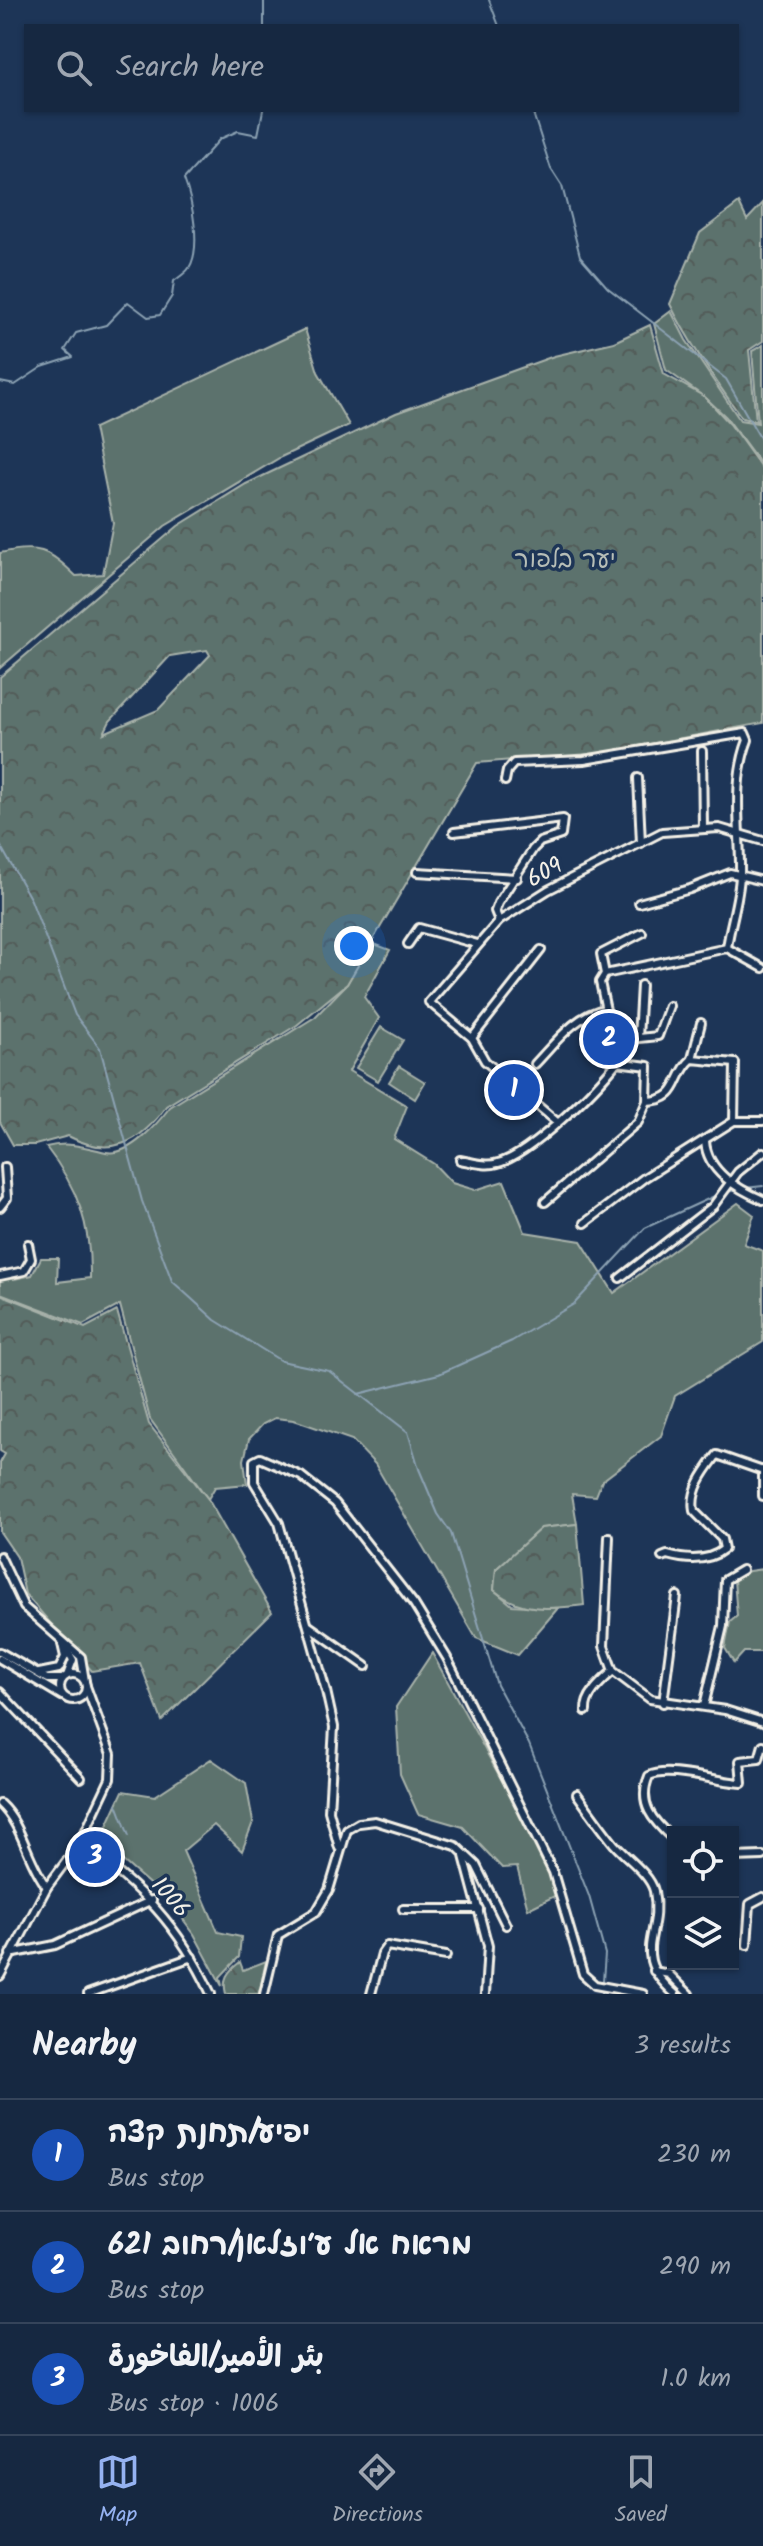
<!DOCTYPE html>
<meta charset="utf-8">
<style>
:root{--surface:#162841;--page:#1f3048;--text:#f1f3f6;--muted:#9ea6b1;--line:#35445a;--accent:#95b2f1}
body{margin:0;font-family:Kalam,"Playpen Sans Arabic","Playpen Sans Hebrew",sans-serif;background:var(--page);color:var(--text)}
.controls{position:absolute;right:24px;bottom:24px;display:grid;overflow:hidden;border-radius:0px;box-shadow:0 2px 6px #0004}
.controls button{width:72px;height:72px;display:grid;place-items:center;padding:0;border:0;border-bottom:2px solid var(--line);background:var(--surface);color:var(--text);font:40px sans-serif}
.you{position:absolute;left:354px;top:946px;width:28px;height:28px;margin:-20px;border:6px solid #fff;border-radius:50%;background:#1a73e8;box-shadow:0 0 0 12px #1a73e833}
.badge{display:grid;place-items:center;width:52px;height:52px;border-radius:50%;background:var(--accent);color:#fff;font-size:26px;font-weight:700}
.pin{position:absolute;translate:-50% -50%;border:4px solid #fff;box-shadow:0 2px 8px #0006}
.list{margin:0;padding:0;list-style:none}
h2{display:flex;justify-content:space-between;align-items:center;height:104px;margin:0;padding:0 32px;font-size:34px}
h2 small{font-size:26px;font-weight:400;color:var(--muted)}
.list li{display:grid;grid-template-columns:52px 1fr auto;gap:24px;align-items:center;box-sizing:border-box;height:112px;padding:0 32px;border-top:2px solid var(--line)}
.list b{display:block;font-size:30px;white-space:nowrap}
.list p{margin:0;font-size:26px;white-space:nowrap;color:var(--muted)}
.list em{font-size:26px;font-style:normal;color:var(--muted)}
.icon{flex:none;width:44px;height:44px;fill:none;stroke:currentColor;stroke-width:2;stroke-linecap:round;stroke-linejoin:round}
.map{position:relative;flex:none;width:763px;height:1994px;overflow:hidden}
.search{position:absolute;background:var(--surface);box-shadow:0 2px 6px #0004;left:24px;right:24px;top:24px;height:88px;display:flex;align-items:center;gap:20px;box-sizing:border-box;padding:0 28px;border-radius:0px;color:var(--muted);font-size:30px}
.sheet{height:440px;background:var(--surface)}
nav{display:flex;justify-content:space-around;align-items:center;box-sizing:border-box;height:112px;border-top:2px solid var(--line);background:var(--surface);font-size:22px;color:var(--muted)}
nav a{display:grid;justify-items:center;gap:4px}
nav .on{color:var(--accent)}
.map>svg:first-child{display:block}
.grass{fill:#5c726d;stroke:#a8b2aa;stroke-width:2}
.forest{fill:url(#forest-crowns);stroke:#a8b2aa;stroke-width:2;fill-rule:evenodd}
.lines{fill:none;stroke-linecap:round;stroke-linejoin:round}
.stream{stroke:#8ca2b3;stroke-width:2}
.minor-casing{stroke:#f4f1e8;stroke-width:12}
.minor{stroke:#1d3557;stroke-width:6}
.labels{text-anchor:middle;dominant-baseline:central;stroke-width:7;stroke-linejoin:round;paint-order:stroke}
.park-label{font-size:24px;fill:#b7beb7;stroke:#1d3557}
.street-label{font-size:24px;fill:#f4f1e8;stroke:#1d3557}
</style>
<div class="map">
<svg width="763" height="1994" viewBox="0 0 763 1994">
<defs>
<pattern id="forest-crowns" width="20" height="18" patternUnits="userSpaceOnUse" patternTransform="scale(2)"><rect width="20" height="18" fill="#5c726d"/><path d="M2 6a3 3 0 1 1 6 0M12 15a3 3 0 1 1 6 0" fill="none" stroke="#525b58"/></pattern>
</defs>
<rect width="100%" height="100%" fill="#1d3557"/>
<filter id="ink" filterUnits="userSpaceOnUse"><feTurbulence type="fractalNoise" baseFrequency=".0125" numOctaves="2"/><feDisplacementMap in="SourceGraphic" scale="16" xChannelSelector="R" yChannelSelector="G"/><feConvolveMatrix kernelMatrix="1 2 1 2 8 2 1 2 1" color-interpolation-filters="sRGB"/></filter>
<g filter="url(#ink)">
<g class="grass">
<path d="M671,311L686,340L740,420L758,423L752,351L763,345V467L726,417L707,399L666,370L654,324Z"/>
<path d="M305,329L318,372L349,425L281,457L165,526L0,668V553C38,544 48,549 76,576L103,574L113,523L94,428Z"/>
<path d="M369,942L390,950L364,997L379,1018L349,1071L407,1106L394,1139L434,1164L452,1183L475,1190L504,1181L525,1232L581,1241L614,1293L738,1203L754,1215L744,1244L763,1251V1342L675,1396L661,1436L602,1481L596,1496L572,1494L577,1524L541,1528L496,1569L494,1590L512,1605L558,1608L518,1655L476,1638L375,1464L352,1440L294,1420L275,1418L263,1424L249,1439L244,1460L247,1484L215,1487L208,1499L150,1419L120,1305L83,1325L0,1293V1276L14,1279L32,1275L41,1258H58L57,1282L90,1278C91,1225 78,1188 46,1147C68,1141 85,1147 106,1152C129,1157 158,1123 170,1107L315,1017L347,984Z"/>
<path d="M381,1027L403,1040L378,1081L356,1068Z"/>
<path d="M399,1066L425,1082L415,1099L389,1082Z"/>
<path d="M763,1569V1652H744L734,1663L725,1648L730,1622L737,1616L734,1580L749,1571Z"/>
<path d="M432,1653L563,1892L528,1909L517,1867L502,1868L463,1827L418,1814L400,1774L396,1707Z"/>
<path d="M211,1759L246,1783L253,1822L242,1851L214,1825L183,1851L218,1932L241,1937L239,1957L220,1977L222,1986L194,1934L170,1902L100,1841L123,1791L155,1796Z"/>
</g>
<g class="forest">
<path d="M739,203L747,220L763,203V341L749,350L756,421L742,418C716,382 689,343 670,304L700,233Z"/>
<path d="M650,325L664,374L705,397L730,424L763,470V723L601,753L477,763L347,984L297,1025L166,1106C140,1144 110,1158 68,1136L35,1145H13L0,1122V677L178,526L246,484L396,413L554,356L614,342ZM207,650L210,655L158,710L104,733L110,721L170,656Z"/>
<path d="M0,1294L85,1328L117,1311L149,1424L208,1499L272,1612L162,1721L140,1663L92,1671L25,1594L17,1557L0,1532V1463L5,1454L0,1451Z"/>
<path d="M577,1524L584,1605C551,1609 521,1613 494,1590L496,1569L541,1528Z"/>
<path d="M266,1961L259,1994H226C222,1979 227,1972 240,1962L243,1970Z"/>
</g>
<g class="lines">
<g class="stream">
<path d="M264,0V26"/>
<path d="M489,0L499,26"/>
<path d="M532,110L551,169L562,186L580,256L608,288L726,379L763,443"/>
<path d="M0,382L15,385L42,367L73,357L65,350L76,333L106,325L128,302L148,317L160,315L172,296L174,281C179,277 186,273 189,268C202,248 192,200 184,179L220,139L238,131L258,135L263,110"/>
<path d="M0,845L31,900L75,1015L100,1048L142,1201L172,1281L215,1320L281,1361L329,1371L408,1432L419,1469L438,1514L451,1533L497,1685L529,1744L589,1896L605,1954L602,1994"/>
<path d="M745,1188L763,1186"/>
<path d="M725,1192L738,1190"/>
<path d="M358,1394L439,1374L512,1341L574,1304L645,1228L719,1194"/>
<path d="M117,1804L129,1836"/>
</g>
<defs>
<g id="minor">
<path d="M702,751L703,827"/>
<path d="M638,778L641,843"/>
<path d="M505,781L507,771L514,763L584,760L745,733L748,740C731,784 741,830 740,875C739,900 730,924 727,948"/>
<path d="M454,832L563,819L561,835L540,842L533,849L498,903L495,911L499,921"/>
<path d="M417,872L517,878"/>
<path d="M639,903L690,889L730,873L763,881"/>
<path d="M408,944L419,928L477,944"/>
<path d="M541,950L472,1038L485,1061L557,1122"/>
<path d="M605,974L601,954L642,933"/>
<path d="M472,1038L429,1002L499,921L548,890L662,832L719,828L763,841"/>
<path d="M638,1038L641,985"/>
<path d="M612,1041L658,1036L669,1006"/>
<path d="M692,1059L701,1023"/>
<path d="M535,1064C556,1042 575,1015 605,1009"/>
<path d="M647,1101C682,1100 672,1076 692,1059L735,1063L734,1121"/>
<path d="M705,1141C707,1172 738,1189 763,1200"/>
<path d="M460,1160C472,1162 486,1167 498,1163C530,1155 596,1089 617,1062L600,982L605,974L727,948L763,968"/>
<path d="M545,1202L638,1122L647,1101L648,1066L617,1062"/>
<path d="M0,1207L7,1198L5,1167"/>
<path d="M585,1223L644,1178L734,1121H763"/>
<path d="M0,1276L24,1271L31,1259L28,1244"/>
<path d="M620,1278L713,1206L738,1172L763,1152"/>
<path d="M763,1470V1496"/>
<path d="M609,1537L604,1646L613,1671L650,1699L725,1710L763,1722"/>
<path d="M0,1556L24,1607L81,1657L85,1681"/>
<path d="M662,1557L667,1555C685,1560 708,1562 724,1549L722,1539L694,1511C690,1490 705,1471 717,1455L763,1471"/>
<path d="M309,1626L366,1666"/>
<path d="M64,1645L73,1660L68,1673"/>
<path d="M0,1652L47,1679H62"/>
<path d="M0,1659L62,1696"/>
<path d="M39,1673L59,1669L65,1657L62,1644"/>
<circle cx="73" cy="1687" r="13"/>
<path d="M0,1692L81,1778"/>
<path d="M663,1703L677,1596"/>
<path d="M704,1706L723,1626L725,1580L742,1570"/>
<path d="M586,1711C585,1695 602,1681 613,1671"/>
<path d="M577,1794C589,1811 601,1828 614,1844C626,1858 650,1874 654,1891C663,1937 628,1953 675,1994"/>
<path d="M0,1804C23,1825 27,1862 47,1887"/>
<path d="M673,1839C653,1821 637,1804 649,1776C669,1766 717,1782 742,1783L740,1761L759,1759L763,1745"/>
<path d="M80,1843C141,1887 179,1925 211,1994"/>
<path d="M339,1848L329,1811L334,1727L326,1691L279,1523L254,1482V1461L260,1458L301,1476L335,1503L414,1604L447,1658L553,1872L583,1974L595,1985L643,1994"/>
<path d="M464,1856L488,1946L485,1994"/>
<path d="M733,1857L763,1856"/>
<path d="M403,1909H479"/>
<path d="M747,1945L750,1904L763,1897"/>
<path d="M10,1954L55,1945L152,1900"/>
<path d="M654,1971L669,1974L689,1994"/>
<path d="M0,1976L47,1887L80,1843L110,1779L111,1754L86,1686"/>
<path d="M88,1994L192,1957"/>
<path d="M264,1994L278,1935L316,1912L329,1890L347,1830L359,1823L375,1821L456,1846L476,1865L506,1925"/>
<path d="M371,1994L382,1953L387,1946L446,1956"/>
</g>
</defs>
<use href="#minor" class="minor-casing"/>
<use href="#minor" class="minor"/>
</g>
</g>
<g class="labels">
<g class="park-label">
<text x="565" y="560">יער בלפור</text>
</g>
<g class="street-label">
<text transform="translate(545 873) rotate(-29)">609</text>
<text transform="translate(170 1898) rotate(49)">1006</text>
</g>
</g>
</svg>
<div class="controls">
<button><svg class="icon" aria-label="locate" viewBox="0 0 24 24"><circle cx="12" cy="12" r="6"/><path d="M12 2v4M12 18v4M2 12h4M18 12h4"/></svg></button>
<button><svg class="icon" aria-label="layers" viewBox="0 0 24 24"><path d="M12 4l9 5-9 5-9-5zM3 14l9 5 9-5"/></svg></button>
</div>
<div class="you"></div>
<div class="pin badge" style="left:514px;top:1090px;background:#1a4fb4">1</div>
<div class="pin badge" style="left:609px;top:1039px;background:#1a4fb4">2</div>
<div class="pin badge" style="left:95px;top:1857px;background:#1a4fb4">3</div>
<div class="search"><svg class="icon" aria-label="search" viewBox="0 0 24 24"><circle cx="10" cy="10" r="6"/><path d="M15 15l6 6"/></svg>Search here</div>
</div>
<section class="sheet">
<h2>Nearby<small>3 results</small></h2>
<ul class="list">
<li><span class="badge" style="background:#1a4fb4">1</span><div><b>יפיע/תחנת קצה</b><p>Bus stop</p></div><em>230 m</em></li>
<li><span class="badge" style="background:#1a4fb4">2</span><div><b>מראח אל ע׳וזלאן/רחוב 621</b><p>Bus stop</p></div><em>290 m</em></li>
<li><span class="badge" style="background:#1a4fb4">3</span><div><b>بئر الأمير/الفاخورة</b><p>Bus stop · 1006</p></div><em>1.0 km</em></li>
</ul>
</section>
<nav>
<a class="on"><svg class="icon" aria-label="map" viewBox="0 0 24 24"><path d="M3 6l6-2 6 2 6-2v14l-6 2-6-2-6 2zM9 4v14M15 6v14"/></svg>Map</a>
<a><svg class="icon" aria-label="directions" viewBox="0 0 24 24"><path d="M12 3l9 9-9 9-9-9zM9 14v-3h6M13 9l2 2-2 2"/></svg>Directions</a>
<a><svg class="icon" aria-label="saved" viewBox="0 0 24 24"><path d="M7 4h10v16l-5-4-5 4z"/></svg>Saved</a>
</nav>
